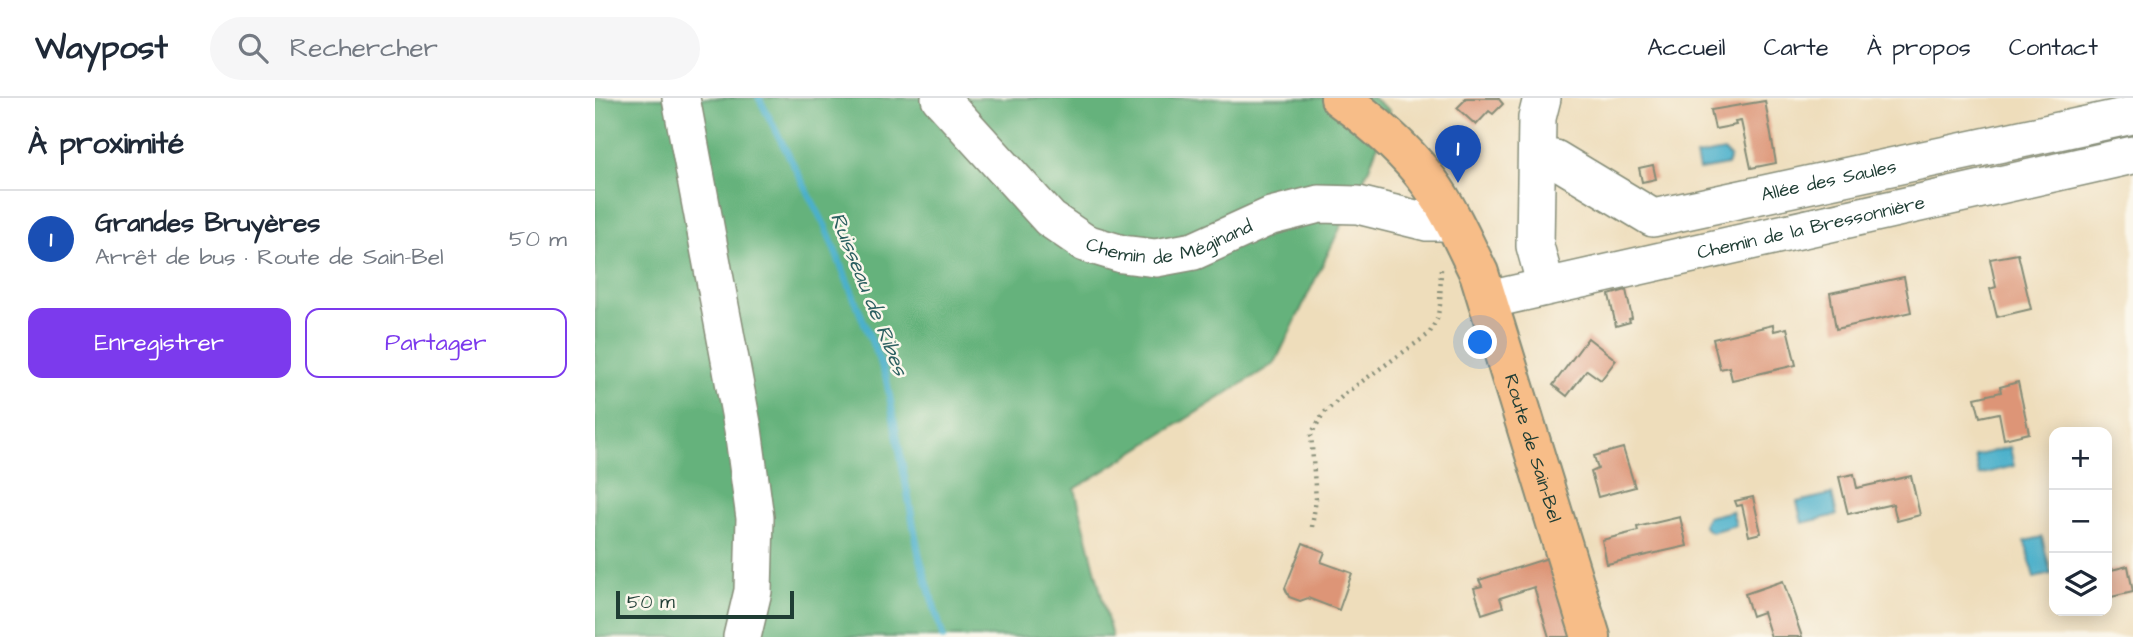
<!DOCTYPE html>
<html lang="fr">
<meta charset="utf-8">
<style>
:root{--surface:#fff;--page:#f6f6f7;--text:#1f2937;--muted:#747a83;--line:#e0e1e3;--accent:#7c3aed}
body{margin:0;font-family:"Architects Daughter",sans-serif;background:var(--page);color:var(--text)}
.controls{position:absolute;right:21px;bottom:21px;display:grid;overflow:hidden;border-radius:14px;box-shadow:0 4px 18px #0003}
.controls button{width:63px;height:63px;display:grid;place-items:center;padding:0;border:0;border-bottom:2px solid var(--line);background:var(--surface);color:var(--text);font:35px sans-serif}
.scale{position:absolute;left:21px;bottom:18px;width:178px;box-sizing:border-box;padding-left:7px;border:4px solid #1f3d34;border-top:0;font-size:19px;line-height:24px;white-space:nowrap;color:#1f3d34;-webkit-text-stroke:5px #fbf7ec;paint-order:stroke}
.you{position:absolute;left:886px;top:245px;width:24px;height:24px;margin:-18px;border:5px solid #fff;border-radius:50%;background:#1a73e8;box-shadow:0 0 0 10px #1a73e833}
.badge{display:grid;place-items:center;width:46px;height:46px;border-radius:50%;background:var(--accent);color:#fff;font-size:23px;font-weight:700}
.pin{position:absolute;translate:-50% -58px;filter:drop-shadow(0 2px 4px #0008)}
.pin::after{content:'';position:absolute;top:37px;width:24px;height:21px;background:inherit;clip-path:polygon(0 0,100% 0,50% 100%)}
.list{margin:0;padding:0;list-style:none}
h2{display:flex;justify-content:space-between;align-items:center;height:91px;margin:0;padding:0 28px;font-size:30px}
h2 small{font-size:23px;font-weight:400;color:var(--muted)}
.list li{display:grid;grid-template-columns:46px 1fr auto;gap:21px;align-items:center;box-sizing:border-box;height:98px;padding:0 28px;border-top:2px solid var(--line)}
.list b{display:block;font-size:26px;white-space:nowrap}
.list p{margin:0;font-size:23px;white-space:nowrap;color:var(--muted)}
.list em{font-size:23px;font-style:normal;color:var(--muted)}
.actions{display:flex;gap:14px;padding:21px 28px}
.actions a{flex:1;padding:16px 0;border:2px solid var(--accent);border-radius:14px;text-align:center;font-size:24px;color:var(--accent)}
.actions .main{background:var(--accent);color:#fff}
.icon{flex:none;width:38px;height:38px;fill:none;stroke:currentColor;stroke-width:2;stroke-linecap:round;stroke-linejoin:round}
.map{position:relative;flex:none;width:1538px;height:539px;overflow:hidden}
header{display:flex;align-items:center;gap:42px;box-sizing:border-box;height:98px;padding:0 35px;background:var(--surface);border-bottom:2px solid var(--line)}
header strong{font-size:33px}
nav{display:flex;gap:38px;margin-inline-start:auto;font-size:24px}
.search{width:490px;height:63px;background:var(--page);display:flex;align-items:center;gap:18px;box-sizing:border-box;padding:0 24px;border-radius:38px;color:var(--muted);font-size:26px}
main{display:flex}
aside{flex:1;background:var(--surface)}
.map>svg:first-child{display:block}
.forest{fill:#65b27b;stroke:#427858;stroke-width:2}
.water{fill:#4cb0cb;stroke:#367680;stroke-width:2}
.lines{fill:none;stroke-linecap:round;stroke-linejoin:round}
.stream{stroke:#4cb0cb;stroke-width:7}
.building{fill:#dd9577}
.minor-casing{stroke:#868d78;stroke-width:40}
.major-casing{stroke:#868d78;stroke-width:42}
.path{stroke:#868d78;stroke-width:4.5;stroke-dasharray:2 5;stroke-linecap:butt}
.minor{stroke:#fff;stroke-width:37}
.major{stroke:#f7bd88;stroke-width:38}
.labels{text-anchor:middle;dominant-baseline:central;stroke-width:5;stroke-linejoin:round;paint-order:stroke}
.street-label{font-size:19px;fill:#1f3d34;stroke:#fbf7ec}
.water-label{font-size:21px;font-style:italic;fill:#2c6061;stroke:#fbf7ec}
</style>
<header>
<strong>Waypost</strong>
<div class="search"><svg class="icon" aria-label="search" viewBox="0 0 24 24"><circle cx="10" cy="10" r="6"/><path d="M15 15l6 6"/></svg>Rechercher</div>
<nav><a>Accueil</a><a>Carte</a><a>À propos</a><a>Contact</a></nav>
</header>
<main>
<aside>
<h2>À proximité<small></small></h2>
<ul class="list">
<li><span class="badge" style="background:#1a4fb4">1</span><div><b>Grandes Bruyères</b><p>Arrêt de bus · Route de Sain-Bel</p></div><em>50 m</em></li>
</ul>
<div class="actions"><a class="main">Enregistrer</a><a>Partager</a></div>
</aside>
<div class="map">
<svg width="1538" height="539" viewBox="0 0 1538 539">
<rect width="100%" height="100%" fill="#fbf7ec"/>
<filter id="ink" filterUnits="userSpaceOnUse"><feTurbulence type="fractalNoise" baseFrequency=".0143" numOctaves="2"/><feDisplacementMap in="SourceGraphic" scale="14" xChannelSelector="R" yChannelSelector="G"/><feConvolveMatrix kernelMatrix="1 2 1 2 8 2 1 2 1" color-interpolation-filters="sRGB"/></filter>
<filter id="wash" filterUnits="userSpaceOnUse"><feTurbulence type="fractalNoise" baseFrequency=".00686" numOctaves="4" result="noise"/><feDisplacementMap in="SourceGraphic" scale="28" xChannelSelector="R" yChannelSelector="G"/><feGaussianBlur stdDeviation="1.57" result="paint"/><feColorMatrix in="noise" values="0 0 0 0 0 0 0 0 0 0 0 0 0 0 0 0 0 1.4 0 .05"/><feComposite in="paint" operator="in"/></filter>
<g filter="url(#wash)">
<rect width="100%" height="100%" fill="#edb"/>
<path class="forest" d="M0,0H778L795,13L774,70L680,265L480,391L517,539H0Z"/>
<g class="water">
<path d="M1129,53L1135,59L1132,67L1104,72L1101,58Z"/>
<path d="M1415,349L1419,368L1384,377L1380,358Z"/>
<path d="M1237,396L1242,417L1207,425L1202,404Z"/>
<path d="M1137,413L1141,427L1116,434L1109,429V424L1112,419Z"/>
<path d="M1447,439L1456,476L1439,480L1430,443Z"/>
</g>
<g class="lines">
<path class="stream" d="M164,0L230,128L291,279L324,457L348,539"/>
</g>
<g id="blocks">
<g class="building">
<path d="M869,0H903L908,6L898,16L894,13L881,27L862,10L871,1Z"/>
<path d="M1170,3L1181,65L1156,70L1146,23L1140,24L1141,27L1120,31L1116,12Z"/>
<path d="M1058,67L1061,81L1047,84L1044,70Z"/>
<path d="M1423,156L1436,211L1402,219L1395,191L1401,189L1395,161Z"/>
<path d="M1309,179L1316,214L1241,231L1235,195Z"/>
<path d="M1031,192L1037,220L1034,221L1035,224L1021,228L1014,197Z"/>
<path d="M1178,227L1179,233L1192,230L1201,267L1137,282L1134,269L1125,271L1118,241Z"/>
<path d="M993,240L1021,262L1006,282L992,272L972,298L958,287Z"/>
<path d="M1423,284L1434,335L1409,341L1404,315L1385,319L1380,300L1406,294L1405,289Z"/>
<path d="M1028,350L1040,389L1003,399L996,374L1003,371L999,358Z"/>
<path d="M1259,376L1262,390L1316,378L1325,417L1302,423L1298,406L1253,416L1244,379Z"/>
<path d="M1158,399L1166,435L1154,438L1147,407L1142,408L1140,403Z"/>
<path d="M1085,419L1092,448L1012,466L1007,442L1043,433L1042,429Z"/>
<path d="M708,445L730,454L726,464L757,475L744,512L713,500L705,503L694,499L690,490Z"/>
<path d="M953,460L979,539H954L939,489L905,500L908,509L887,516L879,490L887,488L884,482Z"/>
<path d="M1533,468L1538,494L1512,500V473Z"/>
<path d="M1188,483L1207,539H1176L1168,514L1157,518L1150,496Z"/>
</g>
</g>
</g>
<g filter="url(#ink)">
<use href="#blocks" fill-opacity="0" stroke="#868d78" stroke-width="2"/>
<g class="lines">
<defs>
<g id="minor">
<path d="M86,0L148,331L160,420L158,493L147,539"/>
<path id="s1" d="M345,0L455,121L490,145L527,156L561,160L599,153L676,118L724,106L763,107L832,124H858"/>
<path d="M947,0L942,20L940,148L951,188"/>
<path id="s2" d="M942,60L960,61L1058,120L1538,17"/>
<path id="s3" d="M893,202L1538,57"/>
</g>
<g id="major">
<path id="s4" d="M745,0C778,24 811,52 835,85C855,112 869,145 884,175L996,539"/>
</g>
</defs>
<use href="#minor" class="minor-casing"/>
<use href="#major" class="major-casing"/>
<path class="path" d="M717,429L721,401L716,336L729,315L752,294L834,236L842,221L845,207L846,170"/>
<use href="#minor" class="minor"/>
<use href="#major" class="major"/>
</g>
</g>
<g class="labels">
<g class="street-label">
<text stroke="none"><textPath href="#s2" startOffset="312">Allée des Saules</textPath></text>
<text stroke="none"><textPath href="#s3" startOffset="331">Chemin de la Bressonnière</textPath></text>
<text stroke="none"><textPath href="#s1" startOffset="294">Chemin de Méginand</textPath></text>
<text stroke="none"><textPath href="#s4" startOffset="410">Route de Sain-Bel</textPath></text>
</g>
<g class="water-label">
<text transform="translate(274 196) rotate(68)">Ruisseau de Ribes</text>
</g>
</g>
</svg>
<div class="controls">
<button>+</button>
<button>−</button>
<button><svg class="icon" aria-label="layers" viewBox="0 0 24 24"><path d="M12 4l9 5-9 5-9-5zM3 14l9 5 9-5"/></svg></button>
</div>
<div class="scale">50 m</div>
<div class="you"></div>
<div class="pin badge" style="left:863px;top:85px;background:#1a4fb4">1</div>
</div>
</main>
